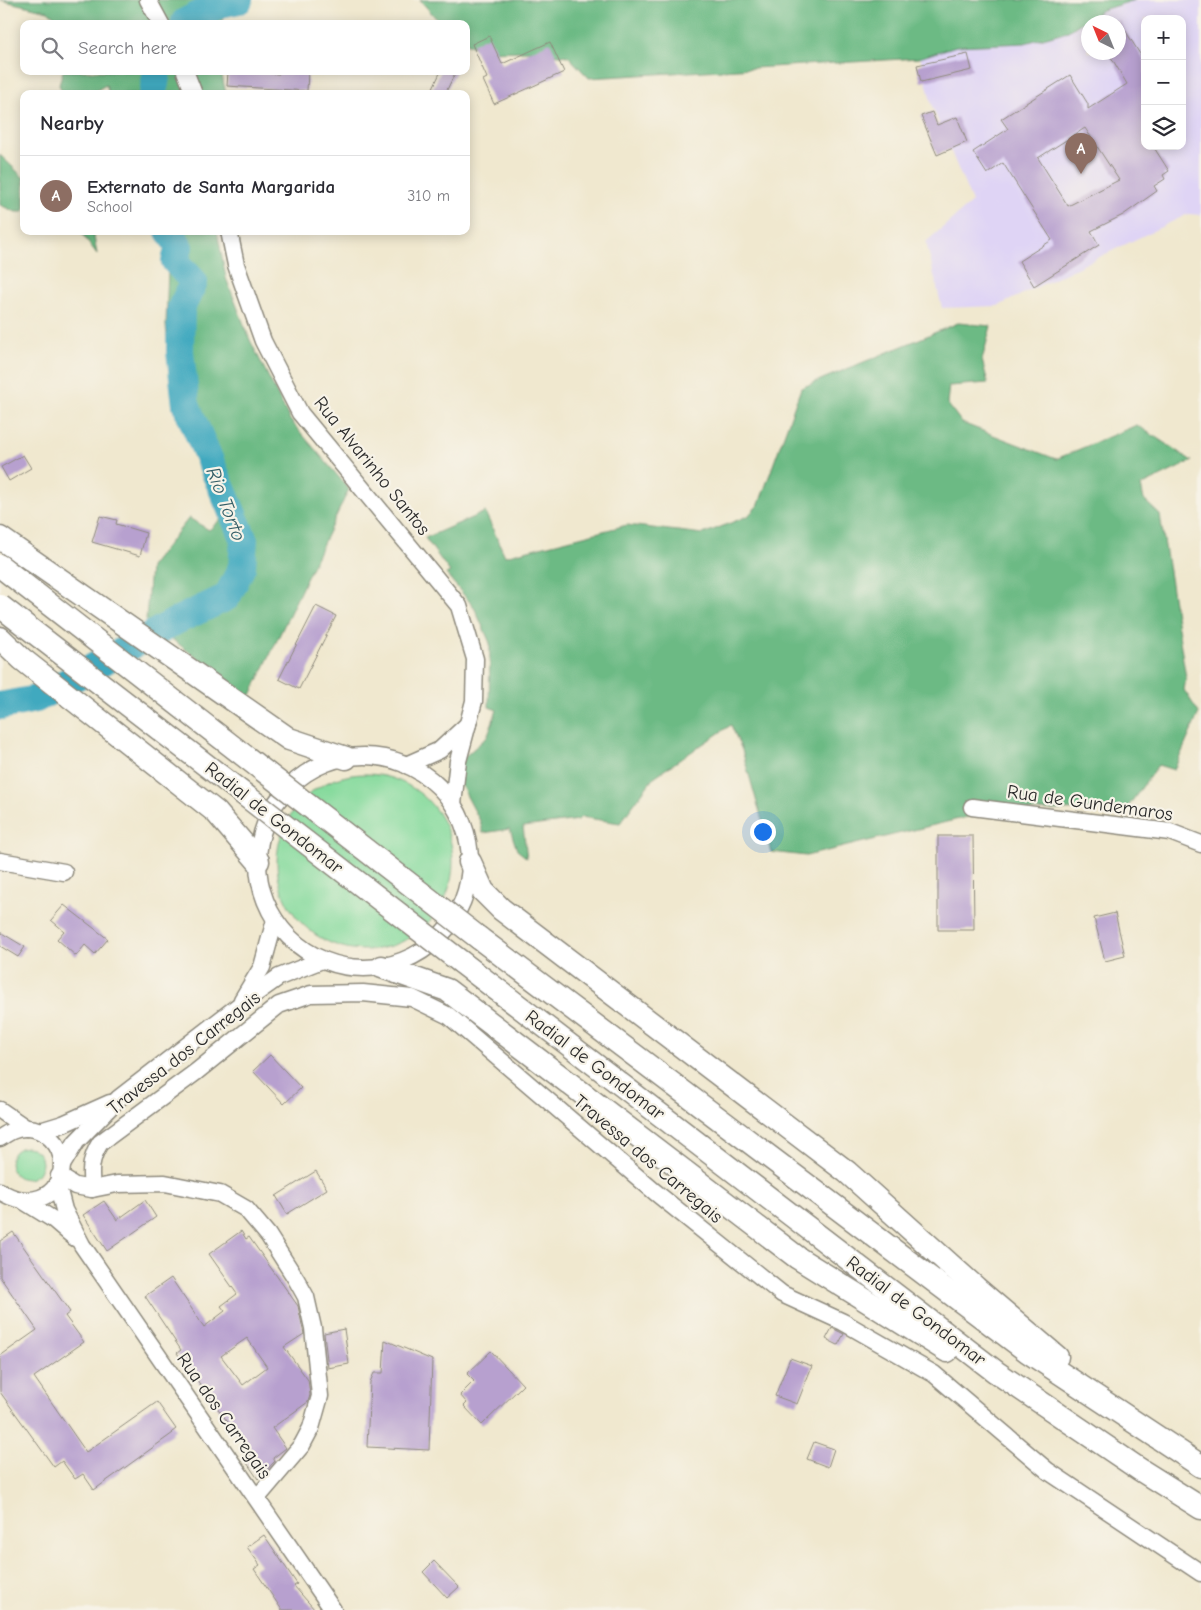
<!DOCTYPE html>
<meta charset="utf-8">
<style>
:root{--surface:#fff;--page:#f2f2f3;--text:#2b2b33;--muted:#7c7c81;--line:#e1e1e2;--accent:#db2777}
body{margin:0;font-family:"Comic Neue",sans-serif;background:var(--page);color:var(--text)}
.controls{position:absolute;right:15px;top:15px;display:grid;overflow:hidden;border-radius:10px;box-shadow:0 2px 12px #0003}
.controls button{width:45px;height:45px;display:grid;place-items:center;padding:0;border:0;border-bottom:1px solid var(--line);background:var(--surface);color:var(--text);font:25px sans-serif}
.compass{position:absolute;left:1081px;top:15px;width:45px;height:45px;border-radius:50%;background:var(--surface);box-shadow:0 2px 12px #0003;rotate:317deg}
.you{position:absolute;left:762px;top:831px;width:18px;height:18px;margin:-12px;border:4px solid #fff;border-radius:50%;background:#1a73e8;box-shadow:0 0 0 8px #1a73e833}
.badge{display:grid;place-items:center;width:32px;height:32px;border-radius:50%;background:var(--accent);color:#fff;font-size:16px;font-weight:700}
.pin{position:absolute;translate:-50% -41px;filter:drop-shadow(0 1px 2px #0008)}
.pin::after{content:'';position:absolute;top:26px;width:18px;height:15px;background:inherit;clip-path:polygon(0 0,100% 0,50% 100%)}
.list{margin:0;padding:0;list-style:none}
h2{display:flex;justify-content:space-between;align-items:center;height:65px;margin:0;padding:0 20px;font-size:21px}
h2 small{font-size:16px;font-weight:400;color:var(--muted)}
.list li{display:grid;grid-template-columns:32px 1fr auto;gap:15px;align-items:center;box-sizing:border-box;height:80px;padding:0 20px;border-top:1px solid var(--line)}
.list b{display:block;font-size:19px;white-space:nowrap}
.list p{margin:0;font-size:16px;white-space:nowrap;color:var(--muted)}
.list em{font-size:16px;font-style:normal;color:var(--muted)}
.icon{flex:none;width:28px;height:28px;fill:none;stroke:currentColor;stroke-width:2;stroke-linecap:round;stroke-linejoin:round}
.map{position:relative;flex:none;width:1201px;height:1610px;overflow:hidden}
.search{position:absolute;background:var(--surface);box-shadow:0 2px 12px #0003;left:20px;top:20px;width:450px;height:55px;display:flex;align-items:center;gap:12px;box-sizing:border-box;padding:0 18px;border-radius:10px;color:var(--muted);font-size:19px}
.panel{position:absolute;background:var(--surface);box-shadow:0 2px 12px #0003;left:20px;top:90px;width:450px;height:145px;border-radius:10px}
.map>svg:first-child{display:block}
.built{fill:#dfd4f5;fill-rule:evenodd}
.green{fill:#85da9c;stroke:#588264}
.forest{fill:#6cba84;stroke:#4c7258}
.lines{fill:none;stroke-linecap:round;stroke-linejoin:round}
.river{stroke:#3fa9bf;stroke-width:28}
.building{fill:#b7a0cf;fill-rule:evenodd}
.minor-casing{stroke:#8e8a7d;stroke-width:19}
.highway-casing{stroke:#8e8a7d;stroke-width:25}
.minor{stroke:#fff;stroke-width:16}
.highway{stroke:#fff;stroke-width:22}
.highway-bridge-casing{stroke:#8e8a7d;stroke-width:25;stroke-linecap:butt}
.highway-bridge{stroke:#fff;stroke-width:22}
.labels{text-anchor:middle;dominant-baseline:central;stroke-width:4.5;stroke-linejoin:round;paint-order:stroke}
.street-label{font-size:19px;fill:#2b2b2b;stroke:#f7f3e8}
.water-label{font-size:20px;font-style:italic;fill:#335d66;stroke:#f7f3e8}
</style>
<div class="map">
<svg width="1201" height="1610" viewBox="0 0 1201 1610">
<rect width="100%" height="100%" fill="#f7f3e8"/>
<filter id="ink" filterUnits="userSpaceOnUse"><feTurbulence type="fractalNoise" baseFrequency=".02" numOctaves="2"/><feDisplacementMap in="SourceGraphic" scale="10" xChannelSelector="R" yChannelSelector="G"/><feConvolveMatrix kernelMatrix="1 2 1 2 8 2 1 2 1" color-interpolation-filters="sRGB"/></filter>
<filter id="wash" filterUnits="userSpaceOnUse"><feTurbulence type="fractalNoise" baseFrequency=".0096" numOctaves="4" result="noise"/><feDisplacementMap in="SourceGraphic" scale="20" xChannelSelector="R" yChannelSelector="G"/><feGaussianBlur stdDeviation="1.12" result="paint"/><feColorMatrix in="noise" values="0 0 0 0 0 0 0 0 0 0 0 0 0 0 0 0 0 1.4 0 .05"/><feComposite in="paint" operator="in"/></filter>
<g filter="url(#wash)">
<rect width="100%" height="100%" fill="#f0e8cf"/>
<path class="built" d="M1135,0H1201V215L1188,214L998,306L942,308L926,242L972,202L932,106L918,48L1025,43L1068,31L1102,10ZM1145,19H1182V146H1145ZM1088,22H1118V52H1088Z"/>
<g class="green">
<circle cx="365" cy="862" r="88"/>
<circle cx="26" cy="1163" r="16"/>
</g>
<g class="forest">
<path d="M0,0H228L221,24H63L48,11Z"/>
<path d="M420,0H1135L1102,10L1068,31L1025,43L956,46L919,58L589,78L568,56L528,51L482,52L466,43V24H441Z"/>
<path d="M63,71H221L226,94H109L106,85L90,94H64L59,85Z"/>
<path d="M0,155L24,178V212H16L0,205Z"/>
<path d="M80,231H93L97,254Z"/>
<path d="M156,231H217L226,278L250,340L290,420L349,489L250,697L146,620L150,567L189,518L209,530L221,519L241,520L191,405L170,374L166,325L169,239Z"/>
<path d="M958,323L991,326L982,360L988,383L949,386L947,403L962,423L1056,459L1137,425L1192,461L1141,486L1144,500L1160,515L1186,678L1184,690L1199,713L1174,770L1158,765L1127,808L988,812L806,856L771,852L742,750L731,725L654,777L620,823L581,817L578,820L523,827L527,858L517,850L510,829L483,833L480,821L462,787L445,774L487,737L497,710L489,707L490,643L474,607L446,574L450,572L425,538L485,512L505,556L627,525L703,534L748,516L759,504L801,388Z"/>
</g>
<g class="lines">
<g class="river">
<path d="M185,22L220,4L239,0"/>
<path d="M153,94L157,71"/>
<path d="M0,706L36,699L178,620L227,597L242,567L244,540L186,405L180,351L181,308L194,282L175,261L179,247L169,231"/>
</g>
</g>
<g id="blocks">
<g class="building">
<path d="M1118,19L1145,62V146H1153L1169,171L1163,175L1165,179L1154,186L1157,191L1123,215L1091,231L1099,245L1034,286L1019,261L1052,240L1003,163L987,174L973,152L1008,129L1001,119L1070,75L1088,104V109L1127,84L1108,52H1118ZM1085,128L1119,180L1068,206L1038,158Z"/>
<path d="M489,36L502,64L550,42L564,72L494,104L483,80L487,78L472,44Z"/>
<path d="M968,54L972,70L921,82L917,65Z"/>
<path d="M228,71L279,74V71H308L307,91L227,86Z"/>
<path d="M441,71H456L445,94H430Z"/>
<path d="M932,112L937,125L957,117L967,142L937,155L921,116Z"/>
<path d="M23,455L31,468L9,481L1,467Z"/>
<path d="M100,516L117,520L116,524L146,533L140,556L92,542Z"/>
<path d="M316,606L336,616L299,689L279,679Z"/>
<path d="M938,836H973L974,930H938Z"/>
<path d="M64,905L108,939L95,954L85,945L76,956L57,939L64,931L51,920Z"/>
<path d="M1115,913L1125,956L1105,961L1094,918Z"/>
<path d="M0,932L25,947L18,957L0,946Z"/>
<path d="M270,1055L301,1088L284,1104L253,1071Z"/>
<path d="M316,1171L327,1189L287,1214L276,1196Z"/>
<path d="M145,1200L156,1217L107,1251L83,1215L104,1201L117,1220Z"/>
<path d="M241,1231L246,1239L249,1237L298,1306L304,1334L284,1347L308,1380L310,1395L308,1402L272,1428L286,1448L273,1458L275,1461L258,1479L245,1460L252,1455L177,1353L181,1350L145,1296L171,1278L204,1327L225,1311L221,1306L237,1294L209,1254ZM247,1338L267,1367L243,1385L221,1356Z"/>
<path d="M13,1232L70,1312L65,1316L84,1342L34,1377L86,1452L157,1402L176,1429L172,1432L173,1433L94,1490L83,1474L75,1479L62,1461L54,1467L0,1392V1356L37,1330L0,1277V1241Z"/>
<path d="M832,1328L844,1334L838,1345L826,1339Z"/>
<path d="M344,1329L349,1364L328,1368L324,1333Z"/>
<path d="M385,1340L432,1360L429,1450L367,1447L370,1382L374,1373H383Z"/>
<path d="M491,1351L523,1385L482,1425L464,1406L467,1403L460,1395L474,1381L467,1374Z"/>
<path d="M790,1358L812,1366L797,1404L775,1396Z"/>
<path d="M814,1442L834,1449L828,1467L807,1459Z"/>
<path d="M264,1535L297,1584L294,1586L315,1610H282L254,1569L260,1565L247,1547Z"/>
<path d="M434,1561L459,1587L447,1598L423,1572Z"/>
</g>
</g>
</g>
<g filter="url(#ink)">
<use href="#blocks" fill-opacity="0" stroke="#8e8a7d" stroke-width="1"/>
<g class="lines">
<defs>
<g id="minor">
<path d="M148,0L161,24"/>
<path d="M185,71L194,94"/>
<path d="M229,231L236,265L263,341L300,413L459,606L475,659L474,701L458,761L453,804"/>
<circle cx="364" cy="862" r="106"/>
<path d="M406,765L440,750L468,724"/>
<path d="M972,807L1170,832L1201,844"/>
<path d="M0,861L64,872"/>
<path d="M242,1000L262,967L275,920"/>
<path d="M0,1110L26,1128"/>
<path d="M40,1131L63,1124L110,1103"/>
<path d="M0,1138C8,1133 15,1128 25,1128C44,1127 63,1145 62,1165C61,1200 26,1209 0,1191"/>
<path d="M62,1165L76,1142L119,1098L238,1006L279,977L322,960"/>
<path d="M59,1176L75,1186L92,1189L117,1184L165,1183L220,1194L246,1209L268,1235L296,1279L306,1297L313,1328L320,1396L311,1428L302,1445L257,1498"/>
<path d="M57,1183L64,1210L82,1245L333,1610"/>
<path d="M92,1189C90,1171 90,1159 100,1143L196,1072L279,1005L311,994L363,993L412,998L449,1016L655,1192L782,1294L843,1322L934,1374L1048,1471L1201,1573"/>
<path d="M25,1202L54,1220L75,1238"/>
</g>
<g id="highway">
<path d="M0,538L289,739L346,758"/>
<path d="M0,638L22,659L216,812L258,861"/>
<path d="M470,862L483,891L501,909L847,1172L976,1288L1057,1357"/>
<path d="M479,938L1027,1351L1201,1466"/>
<path d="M461,962L996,1372L1139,1469L1201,1508"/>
<path d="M382,967L447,990L798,1258L947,1351"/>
</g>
</defs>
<use href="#minor" class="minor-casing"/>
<use href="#highway" class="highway-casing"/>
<use href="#minor" class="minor"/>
<use href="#highway" class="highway"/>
<defs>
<g id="highway-bridge">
<path d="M0,566L479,938"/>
<path d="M0,606L461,962"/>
</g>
</defs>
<use href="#highway-bridge" class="highway-bridge-casing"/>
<use href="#highway-bridge" class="highway-bridge"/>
</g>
</g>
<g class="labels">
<g class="street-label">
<text transform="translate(372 466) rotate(51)">Rua Alvarinho Santos</text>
<text transform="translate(1090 803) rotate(8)">Rua de Gundemaros</text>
<text transform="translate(274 818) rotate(38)">Radial de Gondomar</text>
<text transform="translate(184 1053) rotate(-38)">Travessa dos Carregais</text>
<text transform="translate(595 1065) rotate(37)">Radial de Gondomar</text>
<text transform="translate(648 1159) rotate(40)">Travessa dos Carregais</text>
<text transform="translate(916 1311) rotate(37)">Radial de Gondomar</text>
<text transform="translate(224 1416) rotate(55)">Rua dos Carregais</text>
</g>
<g class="water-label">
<text transform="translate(226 504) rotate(69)">Rio Torto</text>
</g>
</g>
</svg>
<div class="controls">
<button>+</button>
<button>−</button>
<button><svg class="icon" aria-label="layers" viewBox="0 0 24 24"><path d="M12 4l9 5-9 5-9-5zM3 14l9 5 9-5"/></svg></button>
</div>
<svg class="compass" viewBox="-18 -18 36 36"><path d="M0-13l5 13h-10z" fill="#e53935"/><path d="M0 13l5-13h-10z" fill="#7c7c81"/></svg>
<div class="you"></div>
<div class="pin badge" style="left:1081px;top:174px;background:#8d6e63">A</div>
<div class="search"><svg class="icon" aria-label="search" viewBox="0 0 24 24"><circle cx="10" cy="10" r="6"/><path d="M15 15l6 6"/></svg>Search here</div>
<section class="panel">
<h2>Nearby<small></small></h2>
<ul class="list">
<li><span class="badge" style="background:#8d6e63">A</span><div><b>Externato de Santa Margarida</b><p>School</p></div><em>310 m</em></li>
</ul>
</section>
</div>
